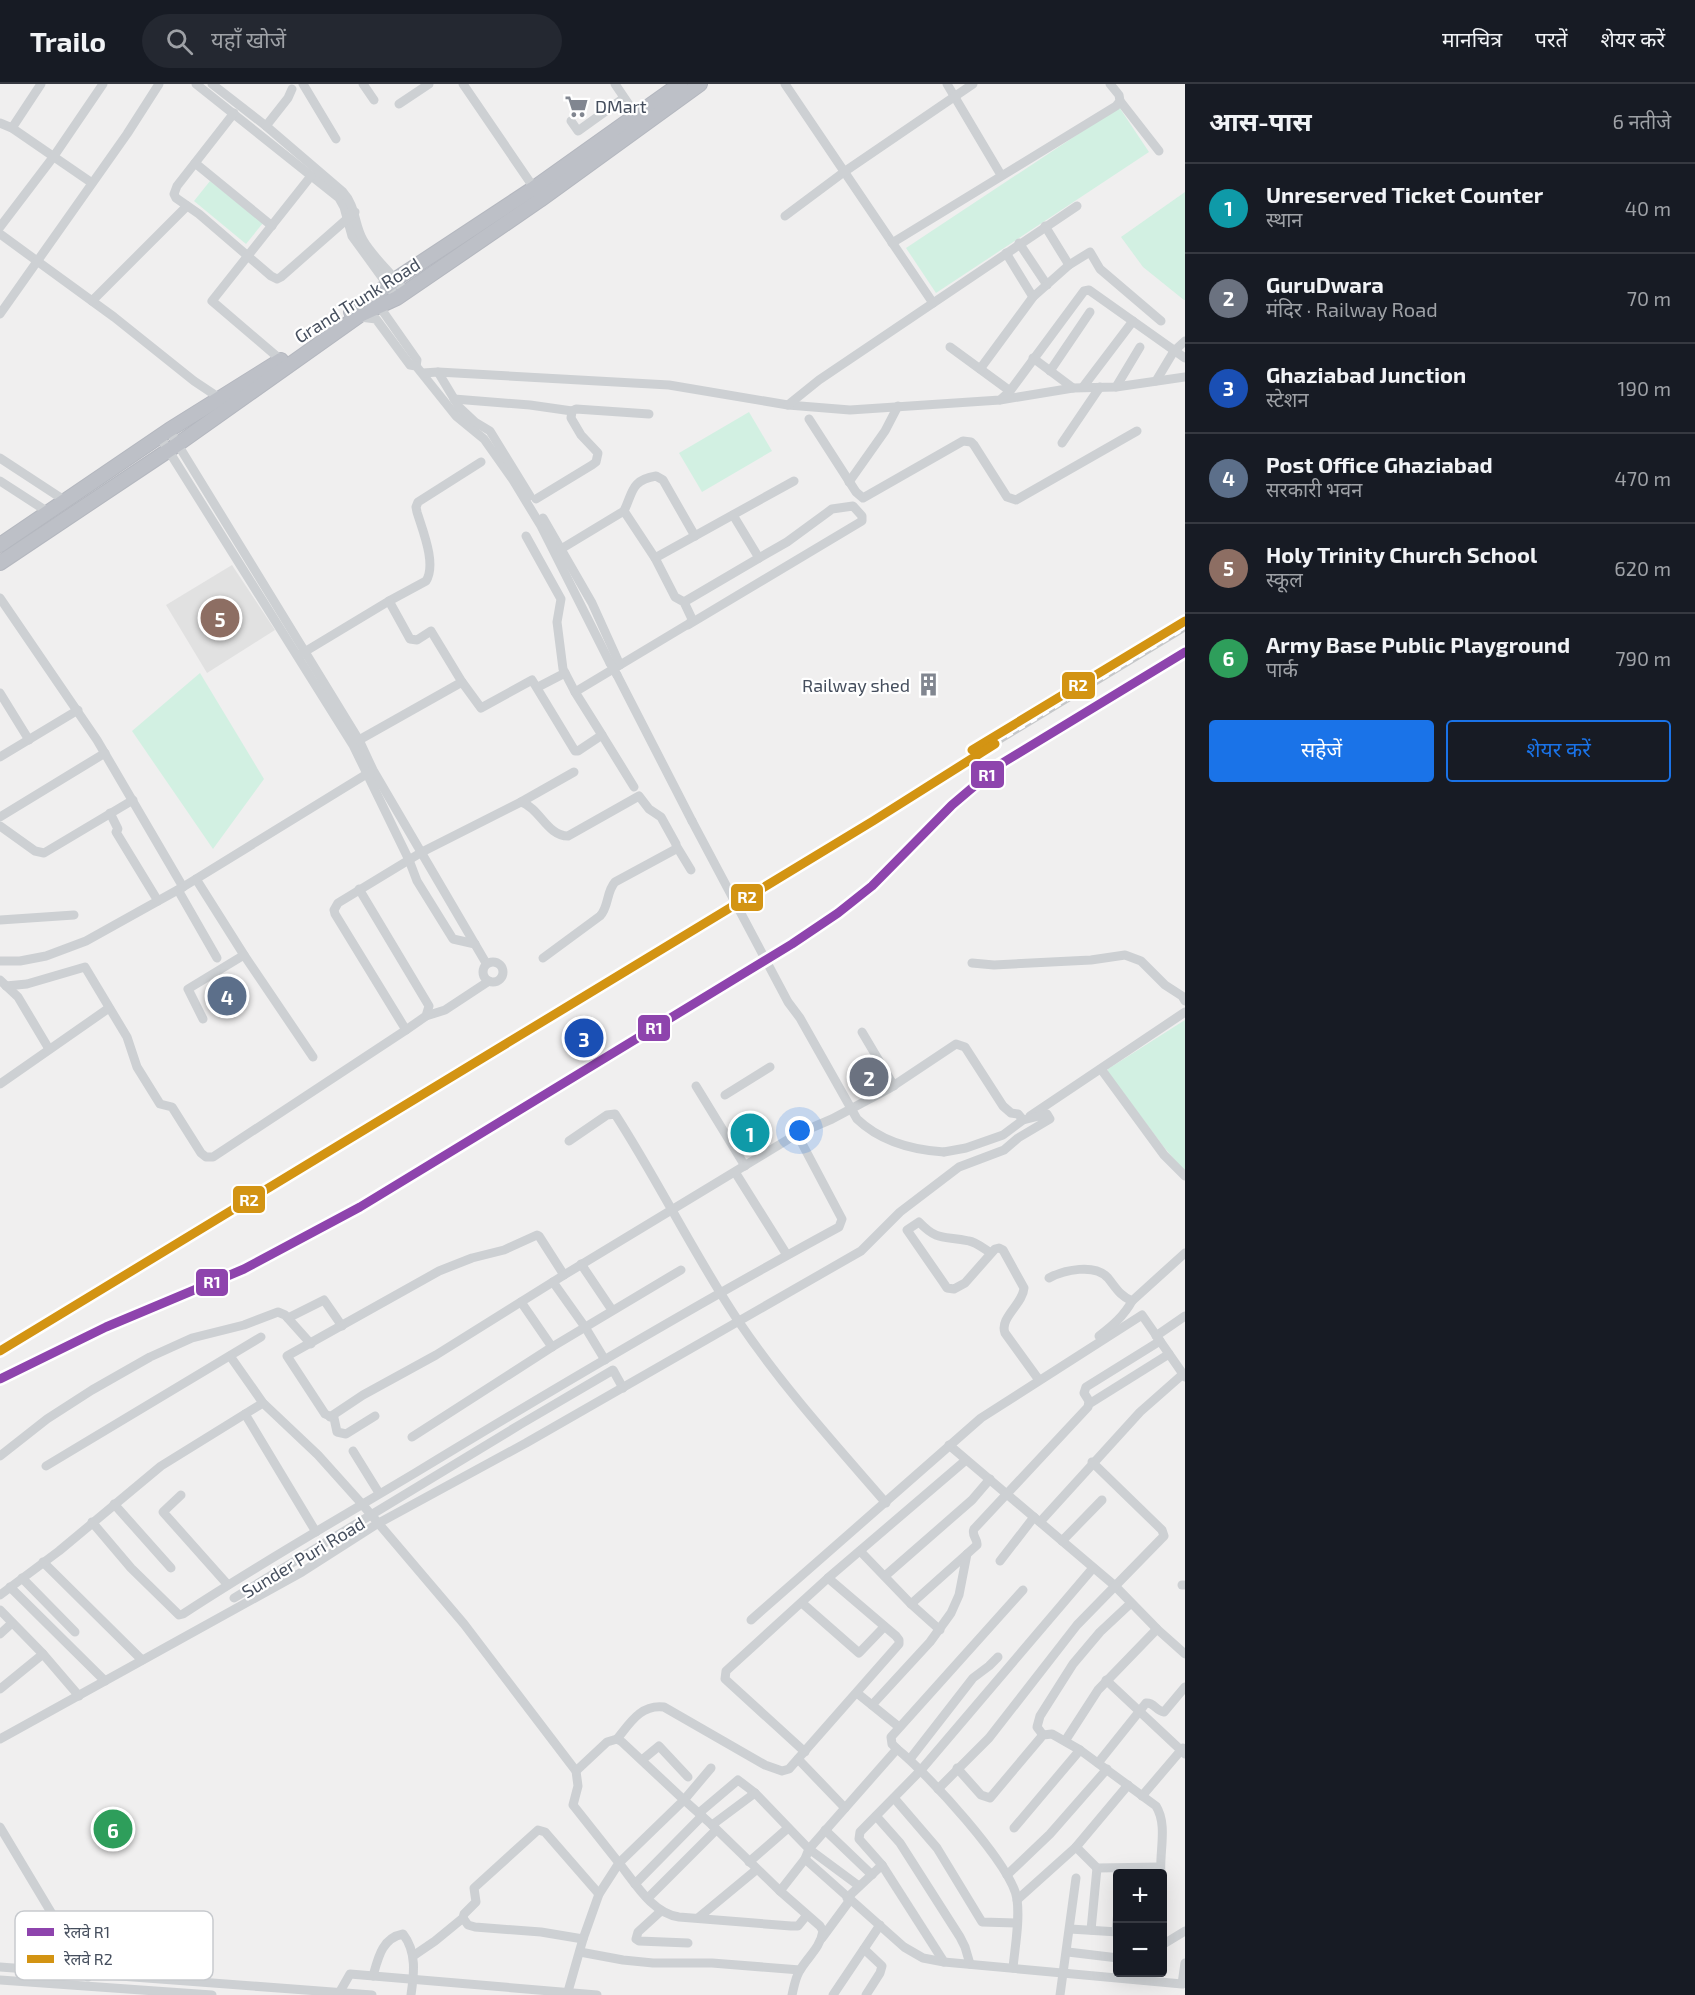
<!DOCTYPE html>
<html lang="hi">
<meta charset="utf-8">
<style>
:root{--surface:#171b24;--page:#242831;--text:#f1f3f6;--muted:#9ea1a6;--line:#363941;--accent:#1a73e8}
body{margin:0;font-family:"Exo 2","Noto Sans Devanagari",sans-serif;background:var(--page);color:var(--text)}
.controls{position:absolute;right:18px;bottom:18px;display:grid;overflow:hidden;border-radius:6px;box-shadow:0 6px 24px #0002}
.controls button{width:54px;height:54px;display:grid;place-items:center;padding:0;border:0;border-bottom:2px solid var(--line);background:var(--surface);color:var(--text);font:30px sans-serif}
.you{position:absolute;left:800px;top:1047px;width:21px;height:21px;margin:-15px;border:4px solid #fff;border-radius:50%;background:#1a73e8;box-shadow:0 0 0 9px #1a73e833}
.badge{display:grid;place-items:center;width:39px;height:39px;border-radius:50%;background:var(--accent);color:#fff;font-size:20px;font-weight:700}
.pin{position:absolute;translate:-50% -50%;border:3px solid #fff;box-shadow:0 2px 6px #0006}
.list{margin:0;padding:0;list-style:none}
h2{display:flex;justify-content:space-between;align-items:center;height:78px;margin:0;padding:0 24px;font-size:26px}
h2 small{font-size:20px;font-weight:400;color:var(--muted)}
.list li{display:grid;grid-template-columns:39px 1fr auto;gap:18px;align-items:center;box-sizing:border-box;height:90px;padding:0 24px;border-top:2px solid var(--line)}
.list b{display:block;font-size:22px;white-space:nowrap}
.list p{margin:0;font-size:20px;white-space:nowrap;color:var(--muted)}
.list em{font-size:20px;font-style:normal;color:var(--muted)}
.actions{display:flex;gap:12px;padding:18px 24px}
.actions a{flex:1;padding:14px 0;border:2px solid var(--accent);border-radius:6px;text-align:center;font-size:21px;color:var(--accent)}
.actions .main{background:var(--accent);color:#fff}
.icon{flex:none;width:33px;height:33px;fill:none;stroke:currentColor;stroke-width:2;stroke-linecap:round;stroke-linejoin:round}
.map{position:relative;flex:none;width:1185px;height:1911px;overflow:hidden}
header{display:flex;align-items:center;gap:36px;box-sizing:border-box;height:84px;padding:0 30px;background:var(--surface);border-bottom:2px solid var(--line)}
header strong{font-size:28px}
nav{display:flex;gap:33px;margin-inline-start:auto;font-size:21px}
.search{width:420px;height:54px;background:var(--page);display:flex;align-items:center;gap:15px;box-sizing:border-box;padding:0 21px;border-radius:33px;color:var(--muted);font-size:22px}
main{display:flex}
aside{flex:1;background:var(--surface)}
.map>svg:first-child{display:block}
.education{fill:#e1e1e1}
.green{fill:#d2f0e2}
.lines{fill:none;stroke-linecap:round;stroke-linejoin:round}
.highway-casing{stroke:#b4b7bf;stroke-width:16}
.minor{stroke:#cdd0d3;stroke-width:9}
.highway{stroke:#bdc0c7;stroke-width:14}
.rail-casing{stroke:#c6c8ca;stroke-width:4.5}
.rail{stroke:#fff;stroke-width:2;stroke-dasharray:7;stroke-linecap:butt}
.minor-bridge{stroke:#cdd0d3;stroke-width:9}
.rail-1-casing{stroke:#fff;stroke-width:14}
.rail-2-casing{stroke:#fff;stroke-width:14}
.rail-1{stroke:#8e44ad;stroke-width:9}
.rail-2{stroke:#d39413;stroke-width:9}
.labels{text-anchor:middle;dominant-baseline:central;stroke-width:4.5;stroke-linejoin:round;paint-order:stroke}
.poi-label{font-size:18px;fill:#454e5d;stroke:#fff;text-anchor:start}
.street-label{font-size:18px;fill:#454e5d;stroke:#fff}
.key{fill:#fff;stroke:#c7cace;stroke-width:1.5}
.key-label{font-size:16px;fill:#454e5d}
.line-badge{stroke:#fff;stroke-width:2}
.badge-label{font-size:16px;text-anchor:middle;font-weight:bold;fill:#fff}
</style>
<header>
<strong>Trailo</strong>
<div class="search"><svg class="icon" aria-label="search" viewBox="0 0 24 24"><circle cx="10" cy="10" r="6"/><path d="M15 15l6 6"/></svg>यहाँ खोजें</div>
<nav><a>मानचित्र</a><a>परतें</a><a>शेयर करें</a></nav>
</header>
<main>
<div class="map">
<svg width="1185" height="1911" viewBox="0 0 1185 1911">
<rect width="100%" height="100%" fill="#f0efef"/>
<path class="education" d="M232,481L275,546L207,589L166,521Z"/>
<g class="green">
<path d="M1119,23L1149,68L936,209L906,164Z"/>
<path d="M210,97L263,139L246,160L194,117Z"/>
<path d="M1185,108V216H1184L1143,183L1121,153Z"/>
<path d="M749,328L772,367L702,408L679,369Z"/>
<path d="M200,589L264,695L213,765L132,647Z"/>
<path d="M1185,936V1088L1163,1062L1108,988V985Z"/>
</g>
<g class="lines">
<defs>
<g id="highway">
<path d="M351,228L396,195L534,104L680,0"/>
<path d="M0,461L169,346L281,276"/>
<path d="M0,479L178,360L360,231L397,214L540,116L700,0"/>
</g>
</defs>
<use href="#highway" class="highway-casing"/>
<g class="minor">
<path d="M196,0L339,114L344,123L352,152L397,214"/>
<path d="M212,0L266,42L343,108C356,122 354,140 363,156C374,175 393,190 405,208"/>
<path d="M303,0L336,55"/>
<path d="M363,0L374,16"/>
<path d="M463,0L534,104"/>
<path d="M615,0L636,31"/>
<path d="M785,0L933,219"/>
<path d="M947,0L1001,91"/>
<path d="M1120,17L1159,67"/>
<path d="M399,20L429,0"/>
<path d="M234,29L177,102L174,110L176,114L199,130L271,192L277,195L281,193L355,128"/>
<path d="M571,37L578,47L624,14"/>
<path d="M0,39L12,44L92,99"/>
<path d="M266,42L288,14L292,5"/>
<path d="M12,44L41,0"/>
<path d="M195,79L272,142"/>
<path d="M785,132L844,88L973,0"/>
<path d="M1045,142L1069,181"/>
<path d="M0,143L54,72L103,0"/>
<path d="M0,150L114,233L194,297L221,315"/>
<path d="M892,159L1116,22L1120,17L1119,11L1110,0"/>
<path d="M1019,159L1047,201"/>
<path d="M1006,169L1033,213"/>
<path d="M92,217L187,122"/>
<path d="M377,219L417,276L416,282"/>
<path d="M0,230L127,50L159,0"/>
<path d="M360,233L376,235L410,281L416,282L456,332L484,355L513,396L541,442L610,579"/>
<path d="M950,263L1010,307"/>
<path d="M1033,274L1073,304"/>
<path d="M281,276L212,217L311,92"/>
<path d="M980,285L1033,213L1069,181L1090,168L1100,185L1161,237"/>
<path d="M1050,287L1090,228"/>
<path d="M438,288L459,323L475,338L490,347L530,412"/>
<path d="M423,289L438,288L669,301L788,321L850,326L1000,316L1073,304L1116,303L1185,293"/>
<path d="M1156,297L1174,267L1185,257"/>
<path d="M1083,303L1133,237"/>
<path d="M1116,303L1140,263"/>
<path d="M454,315L530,321L572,327"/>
<path d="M1000,316L1010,307L1084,207L1089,206L1185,274"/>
<path d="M788,321L819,296L1077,122"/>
<path d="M809,335L856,408L863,414L963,357L971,358L974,361L1007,413L1016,416L1137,347"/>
<path d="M169,346L359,656L373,686L486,879"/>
<path d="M160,353L353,661L409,776L417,797L453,855L475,860"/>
<path d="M1062,359L1100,303"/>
<path d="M0,374L64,416"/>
<path d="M0,397L48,428"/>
<path d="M849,398L885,347L898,322"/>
<path d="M536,415L592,381L596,378L598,369L581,351L571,334L572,327L576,325L649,330"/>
<path d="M624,427C633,408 631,396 656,392L663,396L695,452"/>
<path d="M543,434L592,519L620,581"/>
<path d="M561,465L624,427L655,474L794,397"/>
<path d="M0,514L97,656L183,803"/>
<path d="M389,517L426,497C437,480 422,445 417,428L416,423L418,418L481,378"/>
<path d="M684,518L759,474L733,431"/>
<path d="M688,541L862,437V432L853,422L832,425L787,458L759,474"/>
<path d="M301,570L389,517L410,555L417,556L431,547L462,598L359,656"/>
<path d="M617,591L692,737"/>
<path d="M462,598L481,624L532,596L575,667H578L602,651L575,608L563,585L557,538L561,515L526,452"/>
<path d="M538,603L565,589"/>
<path d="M575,608L690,539L692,535L684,518L675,513L655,474"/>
<path d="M0,609L29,656"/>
<path d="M602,651L634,703"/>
<path d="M0,673L78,626"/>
<path d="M521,718L574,688"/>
<path d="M110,729L118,745L116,748L158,817"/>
<path d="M0,733L105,669"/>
<path d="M0,742L35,767L44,769L133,716"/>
<path d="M677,763L691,786"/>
<path d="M196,795L244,871L313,973"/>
<path d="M359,805L429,922L426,932L406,946"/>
<path d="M178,806L217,874"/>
<path d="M0,836L74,831"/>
<path d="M0,877H20L46,872L86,857L183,803L370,688"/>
<circle cx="493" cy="888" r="10"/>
<path d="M972,879L994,881L1091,876L1125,871L1141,877L1165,901L1182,912L1185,917"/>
<path d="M0,896L18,913L49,965"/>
<path d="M6,902L27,900L85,883L127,953L137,983L160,1020L172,1023L201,1069L206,1073H213L406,946L335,830L334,826L338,819L422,768L521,718C540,724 547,752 568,752L639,712L649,725L661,733L676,760V765L615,798C606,808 609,823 600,832L543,874"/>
<path d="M426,932L445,926L489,897"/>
<path d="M203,935L188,905L244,871"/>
<path d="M862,948L894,1002"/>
<path d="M1101,985L1164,1071L1185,1092"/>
<path d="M0,1000L109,924"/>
<path d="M696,1002L745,1082"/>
<path d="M725,1011L770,983"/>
<path d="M1030,1032L1185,928"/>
<path d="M569,1057L607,1031L615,1030C659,1098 694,1171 739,1238C783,1303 835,1360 886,1419"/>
<path d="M735,1088L787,1171"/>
<path d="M991,1169C984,1165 976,1158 969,1157C945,1151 939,1159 919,1138L907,1146L943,1198L947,1204L954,1205L965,1199L995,1165L999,1164L1003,1166L1024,1204C1023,1220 999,1234 1005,1249L1039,1296"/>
<path d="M581,1180L612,1226"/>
<path d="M1049,1194C1064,1186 1095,1179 1108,1194C1116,1204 1120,1212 1132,1217L1185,1169"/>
<path d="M553,1198L585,1243L605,1276"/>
<path d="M521,1218L552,1263"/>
<path d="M288,1234L324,1216L342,1242"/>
<path d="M1099,1252C1112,1242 1124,1232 1132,1217"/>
<path d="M1156,1252L1185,1232"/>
<path d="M230,1272L263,1319L318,1371L362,1420L464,1540L576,1687L578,1702L573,1721L619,1779L599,1810L583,1855L567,1911"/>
<path d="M263,1319L245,1330L316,1448"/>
<path d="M1089,1320L1169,1270"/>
<path d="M375,1332L346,1350L337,1348L334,1334L325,1330L287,1272L439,1187L472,1174L504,1166L537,1151L539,1152L564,1191"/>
<path d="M330,1333L363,1311L436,1271L564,1191L797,1050L832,1035L890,1004L956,960L965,963L1003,1022L1011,1029L1018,1030L1023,1036"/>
<path d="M412,1353L552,1263L681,1186"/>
<path d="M949,1361L1114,1501L1157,1545L1185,1570"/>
<path d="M353,1367L379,1409"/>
<path d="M0,1372L47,1335L92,1306L150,1273L192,1254L244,1241L278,1228L285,1231L311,1260"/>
<path d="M46,1382L261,1253"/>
<path d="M181,1411L163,1428L228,1501"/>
<path d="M114,1420L171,1484"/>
<path d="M92,1438L131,1484L179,1531L183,1530C259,1480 338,1435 415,1389C555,1304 695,1221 839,1143L842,1135L797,1050"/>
<path d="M1040,1438L1140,1328L1183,1290"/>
<path d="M1062,1457L1102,1416"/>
<path d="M860,1467L911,1520L940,1546"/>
<path d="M1000,1477L1034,1433"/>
<path d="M43,1478L142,1576"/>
<path d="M885,1492L972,1416L990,1395"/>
<path d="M22,1494L75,1548"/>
<path d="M1182,1501H1185"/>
<path d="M10,1503L105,1597"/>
<path d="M0,1511L59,1467L161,1382L245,1330"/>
<path d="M234,1514L521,1340L613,1286L623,1304"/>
<path d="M802,1519L859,1569L884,1543"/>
<path d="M911,1520L967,1470"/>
<path d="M0,1526L43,1570L79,1612"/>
<path d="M751,1536L981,1334L1142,1231L1185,1293"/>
<path d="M0,1550L12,1539"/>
<path d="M1106,1596L1185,1670"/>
<path d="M0,1605L43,1570"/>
<path d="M857,1609L899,1643"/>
<path d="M872,1621L930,1558L951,1529L959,1511L967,1470L977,1461C978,1455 971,1452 974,1445L1088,1323L1089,1317L1084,1309L1086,1303L1160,1257"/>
<path d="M1043,1651L1037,1643L1040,1632L1073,1580L1100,1548L1131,1519"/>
<path d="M0,1655L302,1488L377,1440L526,1359L861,1167L900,1128L959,1083L1004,1066L1018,1054L1050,1035L1047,1030L1023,1036L1003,1051L966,1064L944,1068"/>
<path d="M617,1655C630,1639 641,1620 664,1623L765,1681L782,1687L789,1685L899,1560V1556L896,1552L828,1494"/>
<path d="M1065,1657L1098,1606L1157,1545"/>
<path d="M897,1665C926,1688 1012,1781 1017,1815C1020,1837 1015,1862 1013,1884"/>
<path d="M805,1668L725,1595L726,1587L828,1494L966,1376"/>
<path d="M798,1675L845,1724"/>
<path d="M910,1675L973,1594L989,1582L998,1573"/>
<path d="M642,1676L659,1662L688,1693"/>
<path d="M1098,1679L1146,1619C1154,1618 1156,1627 1164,1628L1185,1603"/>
<path d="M711,1684L684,1716L712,1741L780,1807"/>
<path d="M957,1684L981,1711L990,1714L1043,1651L1052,1650L1080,1666L1156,1722C1168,1741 1159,1768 1161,1790"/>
<path d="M576,1687L607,1658L617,1655L622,1658L684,1716L619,1779C635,1799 652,1829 679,1833L791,1842H798L807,1831"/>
<path d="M1128,1701L1076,1763L1097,1784L1160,1783"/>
<path d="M938,1705L989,1654L1077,1541L1164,1452L1162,1446L1092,1378"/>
<path d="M1142,1712L1183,1664"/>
<path d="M894,1714L937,1764L982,1838L1016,1839"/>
<path d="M699,1729L738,1696L755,1709L809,1765L897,1665L892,1660L891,1653L1023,1506"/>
<path d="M876,1732L900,1759L960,1853L965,1863L970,1880"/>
<path d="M712,1741L755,1709"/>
<path d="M0,1743L88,1890V1893"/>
<path d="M1014,1744L1080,1666"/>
<path d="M825,1746L872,1791"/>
<path d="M805,1775L904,1863L923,1874L944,1878L1182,1900L1185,1879"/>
<path d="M749,1778L788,1744"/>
<path d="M882,1781L944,1878"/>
<path d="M1007,1791L1050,1750L1107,1685"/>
<path d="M635,1800L702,1732"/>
<path d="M648,1814L716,1746"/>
<path d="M847,1814L882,1781L859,1755L860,1748L921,1686L1093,1484"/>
<path d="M1162,1815V1833"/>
<path d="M1017,1816L1076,1763"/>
<path d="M661,1827L638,1848L636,1855L639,1857L688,1859"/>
<path d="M698,1834L756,1786"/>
<path d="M1070,1845L1118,1848"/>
<path d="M1091,1846L1097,1784"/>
<path d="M1116,1848L1118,1827"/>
<path d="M822,1854L850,1816"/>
<path d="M583,1855L541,1848L475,1843L468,1841L463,1834L464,1830L476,1818L474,1804L538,1746L545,1748L599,1810"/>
<path d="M1162,1861L1185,1847"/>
<path d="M864,1865L882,1882L880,1889L866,1911"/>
<path d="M580,1868L623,1876L653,1879H712L800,1886"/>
<path d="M1068,1868L1118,1874"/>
<path d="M413,1872L435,1857L463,1834"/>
<path d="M0,1883L372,1911"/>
<path d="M373,1892C378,1874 382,1854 403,1850C417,1868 414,1890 411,1911"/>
<path d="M0,1896L212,1911"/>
<path d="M338,1911L350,1890L597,1911"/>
<path d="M792,1911C794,1903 795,1895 799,1888C807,1873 820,1865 823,1847L820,1842L780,1807L805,1775L809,1765L859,1802"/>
<path d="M833,1911L880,1841"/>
<path d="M1060,1911L1076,1794"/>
</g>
<use href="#highway" class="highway"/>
<defs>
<path id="rail" d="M971,675L1185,545"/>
</defs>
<use href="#rail" class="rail-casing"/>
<use href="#rail" class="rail"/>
<g class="minor-bridge">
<path d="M610,579L617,591"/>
<path d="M692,737L788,918L800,934L857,1035C881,1058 912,1066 944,1068"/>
</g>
<defs>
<path id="rail-1" d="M0,1295L106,1243L244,1185L360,1123L792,860L838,829L872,802L952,721L999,681L1185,568"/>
<g id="rail-2">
<path d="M972,666L1185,537"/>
<path d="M0,1267L873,737L995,660"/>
</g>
</defs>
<use href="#rail-1" class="rail-1-casing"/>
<use href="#rail-2" class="rail-2-casing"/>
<use href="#rail-1" class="rail-1"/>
<use href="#rail-2" class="rail-2"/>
</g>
<defs>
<symbol id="supermarket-bare" viewBox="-9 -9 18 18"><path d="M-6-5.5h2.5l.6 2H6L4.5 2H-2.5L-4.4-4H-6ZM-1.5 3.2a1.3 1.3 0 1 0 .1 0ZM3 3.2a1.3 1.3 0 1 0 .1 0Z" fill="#818690" stroke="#fff" stroke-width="2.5" paint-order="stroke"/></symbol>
<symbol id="building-bare" viewBox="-9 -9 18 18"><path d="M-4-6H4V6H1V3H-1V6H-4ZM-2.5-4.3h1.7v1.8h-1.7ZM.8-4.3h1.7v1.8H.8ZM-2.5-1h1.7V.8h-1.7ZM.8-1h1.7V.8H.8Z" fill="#818690" stroke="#fff" stroke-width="2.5" paint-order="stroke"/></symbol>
</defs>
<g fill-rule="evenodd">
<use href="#supermarket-bare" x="560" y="6" width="33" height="33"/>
<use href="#building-bare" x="912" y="584" width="33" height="33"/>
</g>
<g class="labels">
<g class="poi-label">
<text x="595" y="22">DMart</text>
<text x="910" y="601" text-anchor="end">Railway shed</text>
</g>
<g class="street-label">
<text transform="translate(357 216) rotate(-32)">Grand Trunk Road</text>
<text transform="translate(303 1473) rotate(-31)">Sunder Puri Road</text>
</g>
</g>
<rect x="15" y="1827" width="198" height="69" rx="9" class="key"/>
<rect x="27" y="1844" width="27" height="8" fill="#8e44ad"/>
<rect x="27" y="1871" width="27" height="8" fill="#d39413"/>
<g class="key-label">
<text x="64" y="1854">रेलवे R1</text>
<text x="64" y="1881">रेलवे R2</text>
</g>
<g class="line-badge">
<rect x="1061" y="587" width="35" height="29" rx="6" fill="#d39413"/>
<rect x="970" y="676" width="35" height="29" rx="6" fill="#8e44ad"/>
<rect x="730" y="799" width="34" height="29" rx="6" fill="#d39413"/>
<rect x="637" y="930" width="34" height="28" rx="6" fill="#8e44ad"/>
<rect x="232" y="1101" width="34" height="29" rx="6" fill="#d39413"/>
<rect x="195" y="1184" width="34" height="29" rx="6" fill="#8e44ad"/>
</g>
<g class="badge-label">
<text x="1078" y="607">R2</text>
<text x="987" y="697">R1</text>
<text x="747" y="819">R2</text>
<text x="654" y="950">R1</text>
<text x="249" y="1122">R2</text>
<text x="212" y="1204">R1</text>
</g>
</svg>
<div class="controls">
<button>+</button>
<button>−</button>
</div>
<div class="you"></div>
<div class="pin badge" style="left:750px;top:1049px;background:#0f9aa8">1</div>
<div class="pin badge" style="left:869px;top:993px;background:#6b7280">2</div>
<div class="pin badge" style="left:584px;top:954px;background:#1a4fb4">3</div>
<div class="pin badge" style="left:227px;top:912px;background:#5c6f8a">4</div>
<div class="pin badge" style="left:220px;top:534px;background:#8d6e63">5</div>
<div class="pin badge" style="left:113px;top:1745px;background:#2e9e5b">6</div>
</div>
<aside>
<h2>आस-पास<small>6 नतीजे</small></h2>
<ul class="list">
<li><span class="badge" style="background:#0f9aa8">1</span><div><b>Unreserved Ticket Counter</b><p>स्थान</p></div><em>40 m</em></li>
<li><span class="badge" style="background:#6b7280">2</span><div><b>GuruDwara</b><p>मंदिर · Railway Road</p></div><em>70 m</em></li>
<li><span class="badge" style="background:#1a4fb4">3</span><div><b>Ghaziabad Junction</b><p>स्टेशन</p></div><em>190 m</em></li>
<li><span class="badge" style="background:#5c6f8a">4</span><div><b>Post Office Ghaziabad</b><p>सरकारी भवन</p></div><em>470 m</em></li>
<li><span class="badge" style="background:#8d6e63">5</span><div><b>Holy Trinity Church School</b><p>स्कूल</p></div><em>620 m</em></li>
<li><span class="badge" style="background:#2e9e5b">6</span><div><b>Army Base Public Playground</b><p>पार्क</p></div><em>790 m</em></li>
</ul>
<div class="actions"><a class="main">सहेजें</a><a>शेयर करें</a></div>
</aside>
</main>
